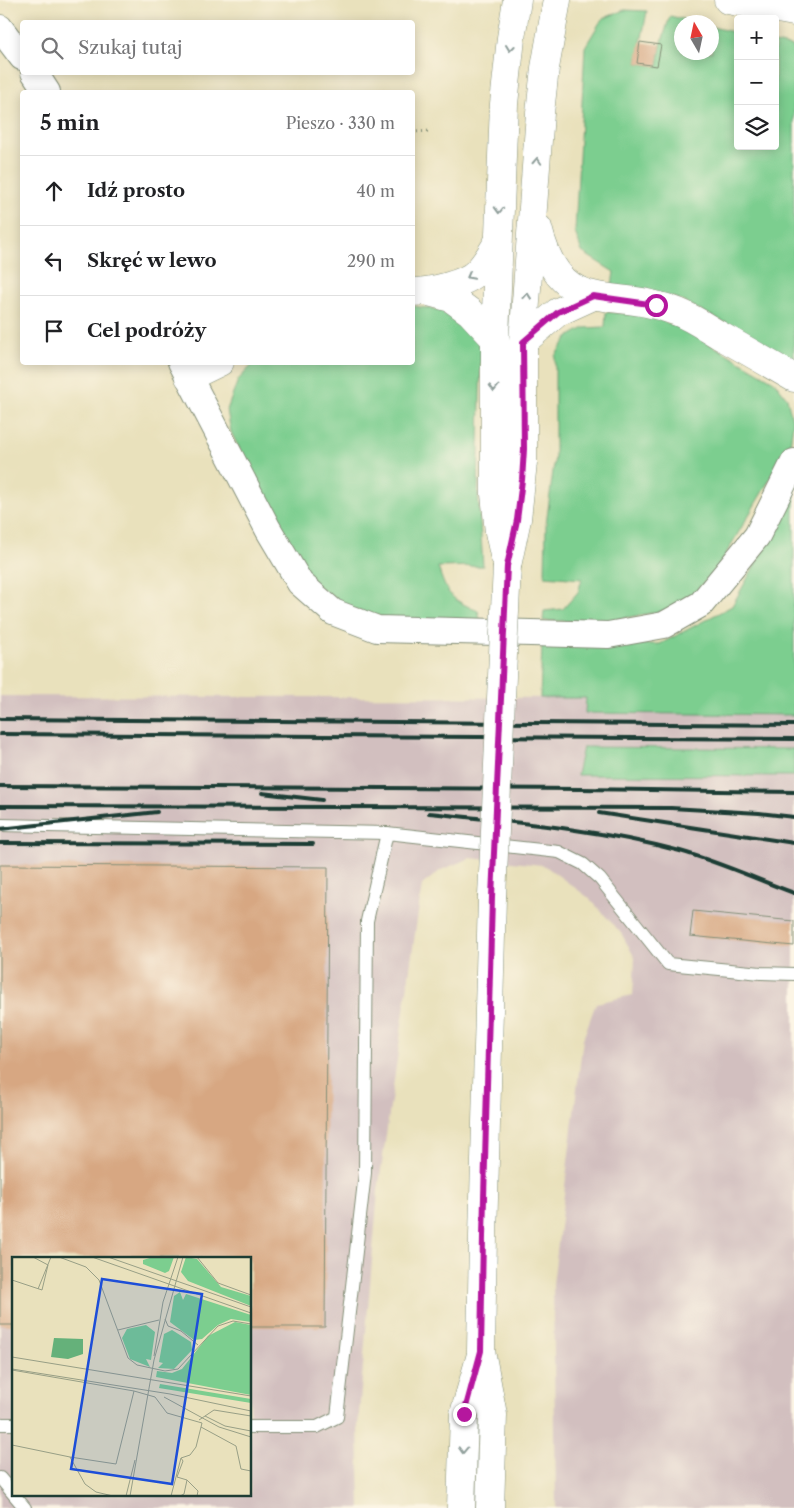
<!DOCTYPE html>
<html lang="pl">
<meta charset="utf-8">
<style>
:root{--surface:#fff;--page:#f2f2f2;--text:#202124;--muted:#757577;--line:#e0e0e0}
body{margin:0;font-family:"Libre Caslon Text",serif;background:var(--page);color:var(--text)}
.controls{position:absolute;right:15px;top:15px;display:grid;overflow:hidden;border-radius:5px;box-shadow:0 2px 12px #0003}
.controls button{width:45px;height:45px;display:grid;place-items:center;padding:0;border:0;border-bottom:1px solid var(--line);background:var(--surface);color:var(--text);font:25px sans-serif}
.compass{position:absolute;left:674px;top:15px;width:45px;height:45px;border-radius:50%;background:var(--surface);box-shadow:0 2px 12px #0003;rotate:351deg}
.stop{position:absolute;width:15px;height:15px;margin:-11px;border:4px solid #b5179e;border-radius:50%;background:#fff}
.stop.end{background:#b5179e;border-color:#fff;box-shadow:0 1px 5px #0008}
.list{margin:0;padding:0;list-style:none}
h2{display:flex;justify-content:space-between;align-items:center;height:65px;margin:0;padding:0 20px;font-size:21px}
h2 small{font-size:16px;font-weight:400;color:var(--muted)}
.list li{display:grid;grid-template-columns:32px 1fr auto;gap:15px;align-items:center;box-sizing:border-box;height:70px;padding:0 20px;border-top:1px solid var(--line)}
.list b{display:block;font-size:19px;white-space:nowrap}
.list em{font-size:16px;font-style:normal;color:var(--muted)}
.icon{flex:none;width:28px;height:28px;fill:none;stroke:currentColor;stroke-width:2;stroke-linecap:round;stroke-linejoin:round}
.map{position:relative;flex:none;width:794px;height:1508px;overflow:hidden}
.search{position:absolute;background:var(--surface);box-shadow:0 2px 12px #0003;left:20px;top:20px;width:395px;height:55px;display:flex;align-items:center;gap:12px;box-sizing:border-box;padding:0 18px;border-radius:5px;color:var(--muted);font-size:19px}
.panel{position:absolute;background:var(--surface);box-shadow:0 2px 12px #0003;left:20px;top:90px;width:395px;height:275px;border-radius:5px}
.map>svg:first-child{display:block}
.industrial{fill:#d2bfbf;fill-rule:evenodd}
.green{fill:#7cce8f;stroke:#4e8662}
.building{fill:#d7a782}
.lines{fill:none;stroke-linecap:round;stroke-linejoin:round}
.service-casing{stroke:#848f78;stroke-width:14}
.minor-casing{stroke:#848f78;stroke-width:28}
.tertiary-casing{stroke:#848f78;stroke-width:29}
.primary-casing{stroke:#848f78;stroke-width:29}
.path{stroke:#848f78;stroke-width:3;stroke-dasharray:1 4;stroke-linecap:butt}
.service{stroke:#fff;stroke-width:12}
.minor{stroke:#fff;stroke-width:26}
.tertiary{stroke:#fff;stroke-width:28}
.primary{stroke:#fff;stroke-width:28}
.rail{stroke:#1f3d34;stroke-width:4}
.tertiary-bridge-casing{stroke:#848f78;stroke-width:29;stroke-linecap:butt}
.tertiary-bridge{stroke:#fff;stroke-width:28}
.oneway{stroke:#8f9e9a}
.route{stroke:#b5179e;stroke-width:6}
.inset-road{fill:none;stroke:#989f86;stroke-width:1}
.view{fill:#1d4ed8;fill-opacity:0.15;stroke:#1d4ed8;stroke-width:2.5}
.inset-edge{fill:none;stroke:#1f3d34;stroke-width:2.5}
</style>
<div class="map">
<svg width="794" height="1508" viewBox="0 0 794 1508">
<rect width="100%" height="100%" fill="#fcf5e5"/>
<filter id="ink" filterUnits="userSpaceOnUse"><feTurbulence type="fractalNoise" baseFrequency=".02" numOctaves="2"/><feDisplacementMap in="SourceGraphic" scale="10" xChannelSelector="R" yChannelSelector="G"/><feConvolveMatrix kernelMatrix="1 2 1 2 8 2 1 2 1" color-interpolation-filters="sRGB"/></filter>
<filter id="wash" filterUnits="userSpaceOnUse"><feTurbulence type="fractalNoise" baseFrequency=".0096" numOctaves="4" result="noise"/><feDisplacementMap in="SourceGraphic" scale="20" xChannelSelector="R" yChannelSelector="G"/><feGaussianBlur stdDeviation="1.12" result="paint"/><feColorMatrix in="noise" values="0 0 0 0 0 0 0 0 0 0 0 0 0 0 0 0 0 1.4 0 .05"/><feComposite in="paint" operator="in"/></filter>
<g filter="url(#wash)">
<rect width="100%" height="100%" fill="#e9e1bc"/>
<path class="industrial" d="M0,696L586,698L585,713L794,715V749L583,747L577,774L794,776V1508H556L553,1284L583,1039L596,1003L633,995L635,958L621,933L589,898L548,868L542,865L470,858L441,870L422,885L378,1191L358,1425L360,1508H0ZM14,1258H250V1494H14Z"/>
<g class="green">
<path d="M624,10L647,11C644,29 640,45 637,63L658,66L661,45L670,16L695,22H682V52H712V27L738,33V146H775V43L794,47V359H788L736,328L676,298L612,285L614,272L582,252L575,232L585,47L602,19Z"/>
<path d="M413,306L447,311L471,324L481,349L478,493L483,566L438,567C447,596 451,599 478,611L481,624L391,619L350,609L316,585L292,553L231,432L227,410L238,380L254,363L412,362Z"/>
<path d="M606,312L649,316L686,330L774,381L787,398L793,423L790,445L717,569L697,590L669,610L607,621H543L544,611L563,609L578,592L582,579L545,576L546,525L555,456V356L568,337L584,328L605,327Z"/>
<path d="M794,495V715L585,713L586,698H540L542,645L660,644L732,606Z"/>
<path d="M583,747L794,749V776L577,775Z"/>
</g>
<g id="blocks">
<g class="building">
<path d="M640,42L661,45L657,66L637,63Z"/>
<path d="M0,865L328,867L325,1327H250V1258H14V1325H0Z"/>
<path d="M693,911L794,921V946L690,936Z"/>
</g>
</g>
</g>
<g filter="url(#ink)">
<use href="#blocks" fill-opacity="0" stroke="#848f78" stroke-width="1"/>
<g class="lines">
<defs>
<g id="service">
<path d="M0,825L387,833"/>
<path d="M0,1424H14"/>
<path d="M250,1427H317L337,1417L365,1173L367,921L387,833L559,852L583,864L600,879L668,964L761,973L794,974"/>
<path d="M0,1478L25,1508"/>
</g>
<g id="minor">
<path d="M0,28L22,57"/>
<path d="M34,72L47,92"/>
<path d="M181,362L268,529L300,583L333,612L377,629L608,635L664,625L701,604L757,536L794,462"/>
</g>
<g id="tertiary">
<path d="M538,228C561,321 612,285 678,312C693,318 707,328 721,336C746,350 770,364 794,378"/>
<path d="M412,292C429,292 467,284 478,271C486,263 492,252 498,242"/>
<path d="M429,292L451,298L470,312L495,339"/>
<path d="M523,342L558,312L593,296"/>
<path d="M189,377L220,362"/>
<path d="M504,555L499,532L495,494V339L504,104L511,38L517,0"/>
<path d="M507,566L517,519L523,462V342L540,113L545,68L557,0"/>
<path d="M461,1508L464,1414L480,1358"/>
<path d="M490,1508L493,1415L481,1351L483,1236L492,897"/>
</g>
<path id="primary" d="M728,0L794,12"/>
</defs>
<use href="#service" class="service-casing"/>
<use href="#minor" class="minor-casing"/>
<use href="#tertiary" class="tertiary-casing"/>
<use href="#primary" class="primary-casing"/>
<path class="path" d="M412,132L430,131"/>
<use href="#service" class="service"/>
<use href="#minor" class="minor"/>
<use href="#tertiary" class="tertiary"/>
<use href="#primary" class="primary"/>
<g class="rail">
<path d="M0,719L794,725"/>
<path d="M0,734L794,739"/>
<path d="M0,786L581,789L794,792"/>
<path d="M262,793L322,800"/>
<path d="M0,806L671,808L759,813L794,817"/>
<path d="M429,813C513,822 598,829 680,851C719,862 756,879 794,893"/>
<path d="M599,813L794,843"/>
<path d="M0,829L157,812"/>
<path d="M0,843L313,844"/>
</g>
<defs>
<path id="tertiary-bridge" d="M492,897L507,566"/>
</defs>
<use href="#tertiary-bridge" class="tertiary-bridge-casing"/>
<use href="#tertiary-bridge" class="tertiary-bridge"/>
</g>
<defs><path id="oneway-chevron" d="M-2-3.5L2.5 0L-2 3.5" fill="none" stroke-width="1.6" stroke-linecap="round" stroke-linejoin="round" transform="scale(1.25)"/></defs>
<g class="oneway">
<use href="#oneway-chevron" transform="translate(510 48) rotate(97)"/>
<use href="#oneway-chevron" transform="translate(537 161) rotate(-87)"/>
<use href="#oneway-chevron" transform="translate(499 210) rotate(92)"/>
<use href="#oneway-chevron" transform="translate(470 276) rotate(152)"/>
<use href="#oneway-chevron" transform="translate(527 296) rotate(-85)"/>
<use href="#oneway-chevron" transform="translate(494 388) rotate(91)"/>
<use href="#oneway-chevron" transform="translate(463 1450) rotate(92)"/>
</g>
</g>
<g class="lines" filter="url(#ink)">
<path class="route" d="M464,1414L481,1351L483,1236L492,897L507,566L517,520L522,480L524,449L523,342L558,312L593,296L656,305"/>
</g>
<g transform="translate(12 1257)">
<rect width="239" height="239" fill="#e9e1bc"/>
<path d="M141,0H162L157,14L153,16L131,7V3ZM174,0L185,2L209,30L239,39V49L176,24L169,15ZM168,35L171,43L174,37L239,58V65L219,62L206,68L190,82L182,83L158,65L162,39ZM223,65L239,68V138L144,120L145,114L160,116L170,112L196,79ZM134,68L143,75L139,103L134,102L138,110L118,102L110,81L115,72ZM160,73L179,85L180,93L162,112L146,111L151,106L147,105L152,77ZM148,127L239,142V146L147,131Z" fill="#7cce8f"/>
<path d="M42,81L71,82V97L56,102L39,100Z" fill="#65b17a"/>
<path class="inset-road" d="M21,0L36,8M47,0L74,10L87,23L116,101L125,108L153,114L166,112L206,69L221,64L239,67M80,0L239,56M96,0L239,50M115,0H136M185,0L206,26L239,38M0,23L30,33L36,8M26,32L39,0M153,62L156,69L169,74L186,88M106,73L147,63M142,99L151,45L166,0M0,100L239,139M0,112L158,137L239,154M0,113L122,134M152,140L207,170L239,180M193,159L213,169L239,174M187,163L202,153L239,159M189,170L224,189L229,212L239,214M0,188L58,200L73,227L84,235L101,239M58,200L104,207L122,134L143,140L155,156L190,166L184,190L178,198L169,201M165,220L175,223L172,237L168,239M165,220L171,204L169,201M175,223L186,234L185,239M114,239L123,203M118,239L142,103L171,0M159,239L169,201"/>
<path class="view" d="M90,22L190,37L160,227L59,212Z"/>
<rect width="239" height="239" class="inset-edge"/>
</g>
</svg>
<div class="controls">
<button>+</button>
<button>−</button>
<button><svg class="icon" aria-label="layers" viewBox="0 0 24 24"><path d="M12 4l9 5-9 5-9-5zM3 14l9 5 9-5"/></svg></button>
</div>
<svg class="compass" viewBox="-18 -18 36 36"><path d="M0-13l5 13h-10z" fill="#e53935"/><path d="M0 13l5-13h-10z" fill="#757577"/></svg>
<div class="stop" style="left:656px;top:305px"></div>
<div class="stop end" style="left:464px;top:1414px"></div>
<div class="search"><svg class="icon" aria-label="search" viewBox="0 0 24 24"><circle cx="10" cy="10" r="6"/><path d="M15 15l6 6"/></svg>Szukaj tutaj</div>
<section class="panel">
<h2>5 min<small>Pieszo · 330 m</small></h2>
<ul class="list">
<li><svg class="icon" aria-label="ahead" viewBox="0 0 24 24"><path d="M12 20V5M6 11l6-6 6 6"/></svg><div><b>Idź prosto</b></div><em>40 m</em></li>
<li><svg class="icon" aria-label="left" viewBox="0 0 24 24"><path d="M17 20v-9H6M10 6l-5 5 5 5"/></svg><div><b>Skręć w lewo</b></div><em>290 m</em></li>
<li><svg class="icon" aria-label="arrive" viewBox="0 0 24 24"><path d="M6 21V4h12l-3 4 3 4H6"/></svg><div><b>Cel podróży</b></div></li>
</ul>
</section>
</div>
